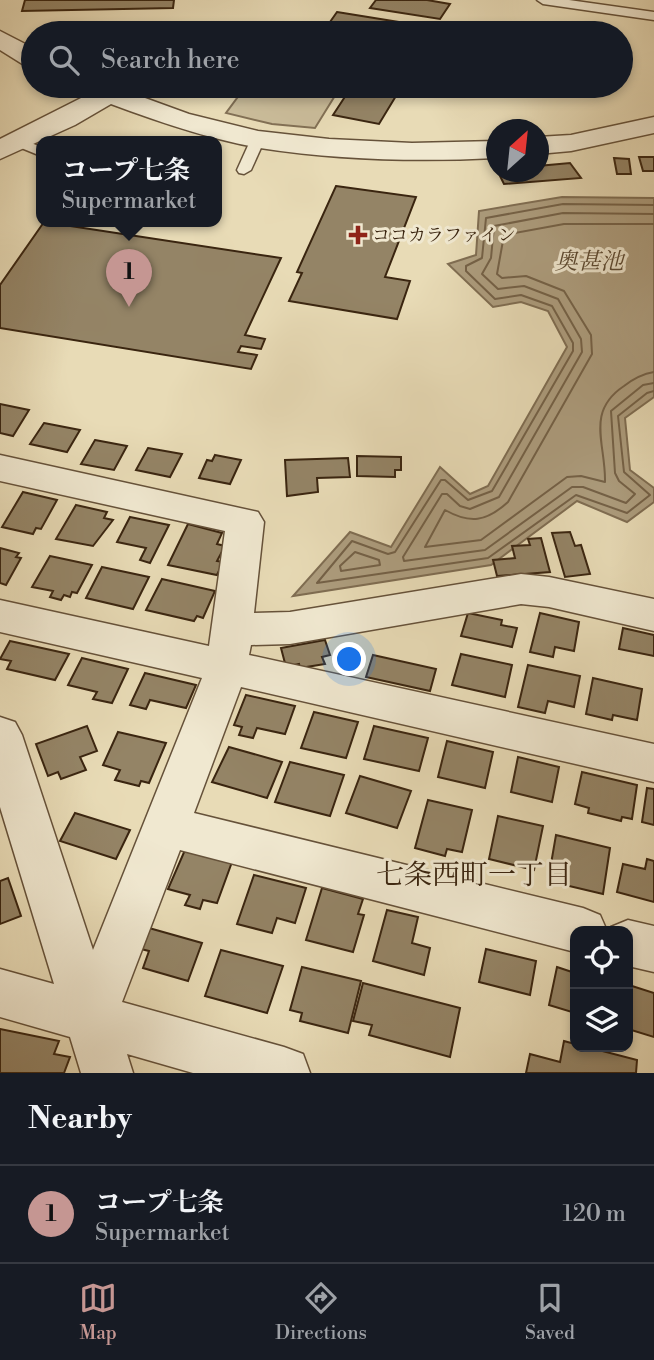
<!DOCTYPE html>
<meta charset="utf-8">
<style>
:root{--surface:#171b24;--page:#242831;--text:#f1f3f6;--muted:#9ea1a6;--line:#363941;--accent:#c59692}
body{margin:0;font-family:"Libre Bodoni","Noto Serif JP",serif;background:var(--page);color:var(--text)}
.controls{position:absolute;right:21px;bottom:21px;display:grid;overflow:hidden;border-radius:14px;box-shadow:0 4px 10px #0003}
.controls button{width:63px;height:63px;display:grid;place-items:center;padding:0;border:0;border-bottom:2px solid var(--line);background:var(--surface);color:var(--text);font:35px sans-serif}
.compass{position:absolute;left:486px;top:119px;width:63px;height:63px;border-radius:50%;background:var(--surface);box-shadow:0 4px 10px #0003;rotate:27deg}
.you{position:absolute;left:350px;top:660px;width:24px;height:24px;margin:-18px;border:5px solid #fff;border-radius:50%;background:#1a73e8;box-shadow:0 0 0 10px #1a73e833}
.badge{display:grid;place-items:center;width:46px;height:46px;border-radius:50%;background:var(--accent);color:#111;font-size:23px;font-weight:700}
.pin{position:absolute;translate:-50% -58px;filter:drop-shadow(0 2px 4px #0008)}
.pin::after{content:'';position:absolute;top:37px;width:24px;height:21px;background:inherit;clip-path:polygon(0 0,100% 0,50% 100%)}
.popup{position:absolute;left:36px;top:136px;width:186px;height:91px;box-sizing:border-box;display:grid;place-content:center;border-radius:14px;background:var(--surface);filter:drop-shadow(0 2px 5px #0005);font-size:23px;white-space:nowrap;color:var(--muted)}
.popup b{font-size:26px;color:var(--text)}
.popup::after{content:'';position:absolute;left:50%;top:100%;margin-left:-14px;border:14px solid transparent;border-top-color:var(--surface)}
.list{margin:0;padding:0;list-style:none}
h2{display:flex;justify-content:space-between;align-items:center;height:91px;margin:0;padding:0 28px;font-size:30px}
h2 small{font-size:23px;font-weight:400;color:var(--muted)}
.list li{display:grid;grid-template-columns:46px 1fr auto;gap:21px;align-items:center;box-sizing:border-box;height:98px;padding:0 28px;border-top:2px solid var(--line)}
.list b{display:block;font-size:26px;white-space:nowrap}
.list p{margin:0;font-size:23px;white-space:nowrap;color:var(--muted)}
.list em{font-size:23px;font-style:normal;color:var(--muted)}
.icon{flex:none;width:38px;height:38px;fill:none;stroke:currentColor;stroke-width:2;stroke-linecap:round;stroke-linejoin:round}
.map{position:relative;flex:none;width:654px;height:1073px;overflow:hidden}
.search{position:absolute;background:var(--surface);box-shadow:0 4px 10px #0003;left:21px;right:21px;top:21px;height:77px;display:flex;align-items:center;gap:18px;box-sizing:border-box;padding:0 24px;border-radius:38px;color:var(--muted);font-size:26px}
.sheet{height:189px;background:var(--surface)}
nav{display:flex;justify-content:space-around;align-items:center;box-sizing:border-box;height:98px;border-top:2px solid var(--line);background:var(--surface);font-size:19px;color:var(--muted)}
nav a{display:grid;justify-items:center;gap:4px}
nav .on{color:var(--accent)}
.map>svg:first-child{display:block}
.green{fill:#cabc9a;stroke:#827055;stroke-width:2}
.water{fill:#ad9d7e;stroke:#7f6d52;stroke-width:2}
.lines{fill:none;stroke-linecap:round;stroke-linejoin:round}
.shore{stroke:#746147;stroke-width:2}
.building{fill:#948466;stroke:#3a2510;stroke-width:2}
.service-casing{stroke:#66523a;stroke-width:3}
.minor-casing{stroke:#66523a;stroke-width:3}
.tertiary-casing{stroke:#66523a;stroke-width:3}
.service{fill:#f0e8d0;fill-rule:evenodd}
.minor{fill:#f0e8d0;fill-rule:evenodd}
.tertiary{fill:#f0e8d0;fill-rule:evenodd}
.poi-dot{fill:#8f2418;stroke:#f0e8d0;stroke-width:2.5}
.labels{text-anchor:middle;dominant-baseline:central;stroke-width:6;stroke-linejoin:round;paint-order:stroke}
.far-poi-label{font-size:18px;fill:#3a2510;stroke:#f0e8d0;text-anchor:start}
.water-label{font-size:23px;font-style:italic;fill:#5c4931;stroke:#f0e8d0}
.near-neighbourhood-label{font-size:28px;fill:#3a2510;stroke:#f0e8d0}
</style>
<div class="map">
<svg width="654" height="1073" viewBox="0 0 654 1073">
<rect width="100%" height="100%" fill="#e8dbb6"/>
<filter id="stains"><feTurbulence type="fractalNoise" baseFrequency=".00286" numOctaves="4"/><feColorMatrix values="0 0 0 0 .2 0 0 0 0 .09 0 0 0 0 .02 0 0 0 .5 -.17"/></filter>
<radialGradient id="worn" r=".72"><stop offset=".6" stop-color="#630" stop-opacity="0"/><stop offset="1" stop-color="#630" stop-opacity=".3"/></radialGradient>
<path class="green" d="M246,86H341L315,128L272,124L226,113Z"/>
<path class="water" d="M562,197L654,198V397L625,418L630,470L654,488V502L627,522L577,501L491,565L293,596L350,532L391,547L440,467L470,494L488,486L567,347L548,311L521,302L493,307L448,264L476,255L479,211Z"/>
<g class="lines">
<g class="shore">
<path d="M654,205L563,204L486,218L482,258L466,266V271L495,299L521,295L552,306L573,343V351L492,491L468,500L445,480H441L395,552L388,554L352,541L317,583L488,558L576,495L627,513L650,495L624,472L618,416L647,393L654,391"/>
<path d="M654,214L563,213L494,226L491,258L482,274L498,289L524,286L558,299L581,339L582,352L499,497L470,509L460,506L447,494H442L403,557L404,561L485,550L572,487H583L626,503L635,494L619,481L615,473L611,411L643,385L654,383"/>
<path d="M654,224H564L504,235L497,274L502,278L526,276L564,291L591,335L592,354L508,502C486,522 470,524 445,510L425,547L481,540L567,477L581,476L605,482C606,444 585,412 624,386C633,379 642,374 654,372"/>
<path d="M355,552L379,560L380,565L341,571L340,566Z"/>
</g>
</g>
<g class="building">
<path d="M25,0H174L173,8L22,11Z"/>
<path d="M376,0H427L450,4L440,19L370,8Z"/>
<path d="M337,12L436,28L432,33L323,32Z"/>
<path d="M352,86H402L379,124L333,115Z"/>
<path d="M639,157H654V171H643Z"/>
<path d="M614,158L629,159L631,174H617Z"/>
<path d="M570,163L581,178L504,184L498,172H538V166Z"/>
<path d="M336,186L416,197L385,277L410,281L397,319L289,301L302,273L297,272Z"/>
<path d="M44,222L281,258L245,335L265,339L261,349L241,346L238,352L257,355L251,369L0,328V285Z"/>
<path d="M0,404L29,410L13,436L0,433Z"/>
<path d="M44,423L80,430L67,452L30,444Z"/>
<path d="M95,440L127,446L114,470L81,464Z"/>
<path d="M148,448L182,454L170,477L136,470Z"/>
<path d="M215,455L241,460L230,484L199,478L207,460L212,461Z"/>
<path d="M357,456L401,457V470H395V477L357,476Z"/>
<path d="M348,458L350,477L317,478L318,492L287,496L285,460Z"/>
<path d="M23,492L57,500L41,529L36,528L33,534L2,527Z"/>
<path d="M76,505L107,512L104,518L113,520L93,546L56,539Z"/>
<path d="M130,517L169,525L150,563L140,560L146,548L117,542Z"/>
<path d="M188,524L222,533L217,544L225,546L217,561L223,562L217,575L168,565Z"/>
<path d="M570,532L575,546L581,545L590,574L565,577L552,533Z"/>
<path d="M541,538L550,572L497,576L493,560L515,558L512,546L530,545L528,539Z"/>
<path d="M0,548L19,553L16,557L21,558L6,585L0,583Z"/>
<path d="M50,556L92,565L77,593L72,592L70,597L64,595L61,600L50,597L53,591L32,587Z"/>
<path d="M102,567L149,577L133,609L86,598Z"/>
<path d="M162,579L215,591L203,618L197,616L194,621L146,610Z"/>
<path d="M468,613L502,620L501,625L517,628L512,647L461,636Z"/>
<path d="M540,613L579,622L574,651L555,647L553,657L530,652Z"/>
<path d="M623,628L654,635V656L619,649Z"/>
<path d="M325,640L330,655L322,657L325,664L300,668L299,664L286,667L281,648Z"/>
<path d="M10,641L69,654L55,680L7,669L11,661L0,659Z"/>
<path d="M461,654L512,665L505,697L452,685Z"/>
<path d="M373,655L436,669L430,691L366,677Z"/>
<path d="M82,658L128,669L112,703L93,699L97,692L68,685Z"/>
<path d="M528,665L580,676L574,707L548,701L545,713L518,707Z"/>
<path d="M145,673L196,685L186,708L150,700L146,709L130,705Z"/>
<path d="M593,678L642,689L637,720L613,715L612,720L586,714Z"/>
<path d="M246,695L295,706L285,734L257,728L253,738L239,735L242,727L234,725Z"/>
<path d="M314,712L358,722L346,758L301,748Z"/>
<path d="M87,726L97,751L80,757L86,770L61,779L58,772L48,776L36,744Z"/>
<path d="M374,726L428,738L419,771L364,759Z"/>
<path d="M118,732L166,743L149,783L141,781L139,786L115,780L120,770L103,765Z"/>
<path d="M447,741L493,752L485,788L438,777Z"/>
<path d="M229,747L282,762L267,798L212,782Z"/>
<path d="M518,757L559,767L552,802L511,792Z"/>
<path d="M290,762L344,775L330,816L275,802Z"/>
<path d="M582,772L637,785L632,819L622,817L621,821L588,813L589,808L575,804Z"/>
<path d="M360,776L411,791L397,828L346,813Z"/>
<path d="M647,788L654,789V825L642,822Z"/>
<path d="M428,800L472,810L462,852L447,849L445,856L415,848Z"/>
<path d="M75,813L130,830L116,859L60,841Z"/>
<path d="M498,816L543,826L534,870L489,859Z"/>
<path d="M556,835L610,848L603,894L548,881Z"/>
<path d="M185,850L232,862L217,903L203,900L200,909L185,905L190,895L168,889Z"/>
<path d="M647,859L654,861V902L617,892L623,864L645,869Z"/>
<path d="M254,875L306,888L295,923L277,918L272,933L237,924Z"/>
<path d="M8,878L21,916L0,924V881Z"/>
<path d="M322,888L363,899L358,914L364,915L353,952L306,940Z"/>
<path d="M387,910L418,917L412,943L430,948L424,975L373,961Z"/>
<path d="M149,928L202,943L188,981L143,968L149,951L141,949Z"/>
<path d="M486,949L536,961L530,995L479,982Z"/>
<path d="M221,950L283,966L267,1013L205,996Z"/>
<path d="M302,967L361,981L348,1033L300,1021L302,1013L290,1010Z"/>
<path d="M557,967L575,973V1013L549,1005Z"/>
<path d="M363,983L460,1008L450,1057L369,1035L372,1025L353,1021Z"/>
<path d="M632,986L654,993V1037L628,1029V1003Z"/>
<path d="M0,1029L59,1041L54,1054L70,1057L64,1073H0Z"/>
<path d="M564,1041L575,1044V1047H587L637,1060L636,1073H526L530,1054L560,1062Z"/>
</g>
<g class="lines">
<defs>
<g id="service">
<path d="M537,0H569L654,12V20L543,4Z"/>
<path d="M258,135L265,139L251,170L244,174L239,173L237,170L251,139Z"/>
<path d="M19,138L41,147V156L14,145L12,142Z"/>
</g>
<g id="minor">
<path d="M0,455L258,512L264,522L254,613L290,612L521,574L549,577L654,599V631L549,607L521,604L290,644L251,645L249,655L654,744V782L241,687L194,813L583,908L600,915L607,931H575V952L180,850L122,1002L284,1047L303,1054L310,1073H193L127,1054L133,1073H81L70,1037L0,1017V969L54,984L0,807V717L15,722L22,735L93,950L202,678L0,632V600L209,646L225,531L0,481Z"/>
<path d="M628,920L654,926V972L628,966V931H609L611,927Z"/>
</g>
<g id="tertiary">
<path d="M0,31L33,48V67L24,65L0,50Z"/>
<path d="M75,86H112L189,114L258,131L329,139L412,143L496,141V158C418,162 338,160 260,148C209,139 159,122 111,104L75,125L0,159V139L87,95L79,92Z"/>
<path d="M654,117V133L571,151L538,154V137L571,135Z"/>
</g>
</defs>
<use href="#service" class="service-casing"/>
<use href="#minor" class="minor-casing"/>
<use href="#tertiary" class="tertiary-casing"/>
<use href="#service" class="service"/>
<use href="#minor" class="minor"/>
<use href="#tertiary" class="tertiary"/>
</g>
<path class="poi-dot" d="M354.5 224.5h7v7h7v7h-7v7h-7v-7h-7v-7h7z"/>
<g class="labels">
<g class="far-poi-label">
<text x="372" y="235">ココカラファイン</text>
</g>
<g class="water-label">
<text x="589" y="262">奥甚池</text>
</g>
<g class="near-neighbourhood-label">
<text x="474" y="875">七条西町一丁目</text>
</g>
</g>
<rect width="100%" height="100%" filter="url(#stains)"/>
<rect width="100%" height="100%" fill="url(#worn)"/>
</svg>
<div class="controls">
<button><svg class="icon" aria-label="locate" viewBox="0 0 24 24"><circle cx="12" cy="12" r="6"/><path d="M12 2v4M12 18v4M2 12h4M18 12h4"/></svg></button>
<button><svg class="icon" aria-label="layers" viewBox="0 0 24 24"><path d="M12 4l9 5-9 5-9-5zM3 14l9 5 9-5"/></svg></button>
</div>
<svg class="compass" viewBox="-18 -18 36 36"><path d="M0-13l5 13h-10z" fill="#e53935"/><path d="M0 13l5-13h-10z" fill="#9ea1a6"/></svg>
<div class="you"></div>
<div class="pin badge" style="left:129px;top:307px">1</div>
<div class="popup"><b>コープ七条</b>Supermarket</div>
<div class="search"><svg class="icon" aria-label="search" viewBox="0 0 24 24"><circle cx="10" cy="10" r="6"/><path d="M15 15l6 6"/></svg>Search here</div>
</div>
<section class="sheet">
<h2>Nearby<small></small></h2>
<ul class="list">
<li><span class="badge">1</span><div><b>コープ七条</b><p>Supermarket</p></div><em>120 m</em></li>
</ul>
</section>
<nav>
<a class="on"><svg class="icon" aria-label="map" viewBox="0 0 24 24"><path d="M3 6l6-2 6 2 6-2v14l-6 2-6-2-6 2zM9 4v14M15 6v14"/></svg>Map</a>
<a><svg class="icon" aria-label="directions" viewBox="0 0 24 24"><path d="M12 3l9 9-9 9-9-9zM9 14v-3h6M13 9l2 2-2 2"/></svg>Directions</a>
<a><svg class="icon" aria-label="saved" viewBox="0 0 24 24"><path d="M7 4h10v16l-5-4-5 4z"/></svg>Saved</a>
</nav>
